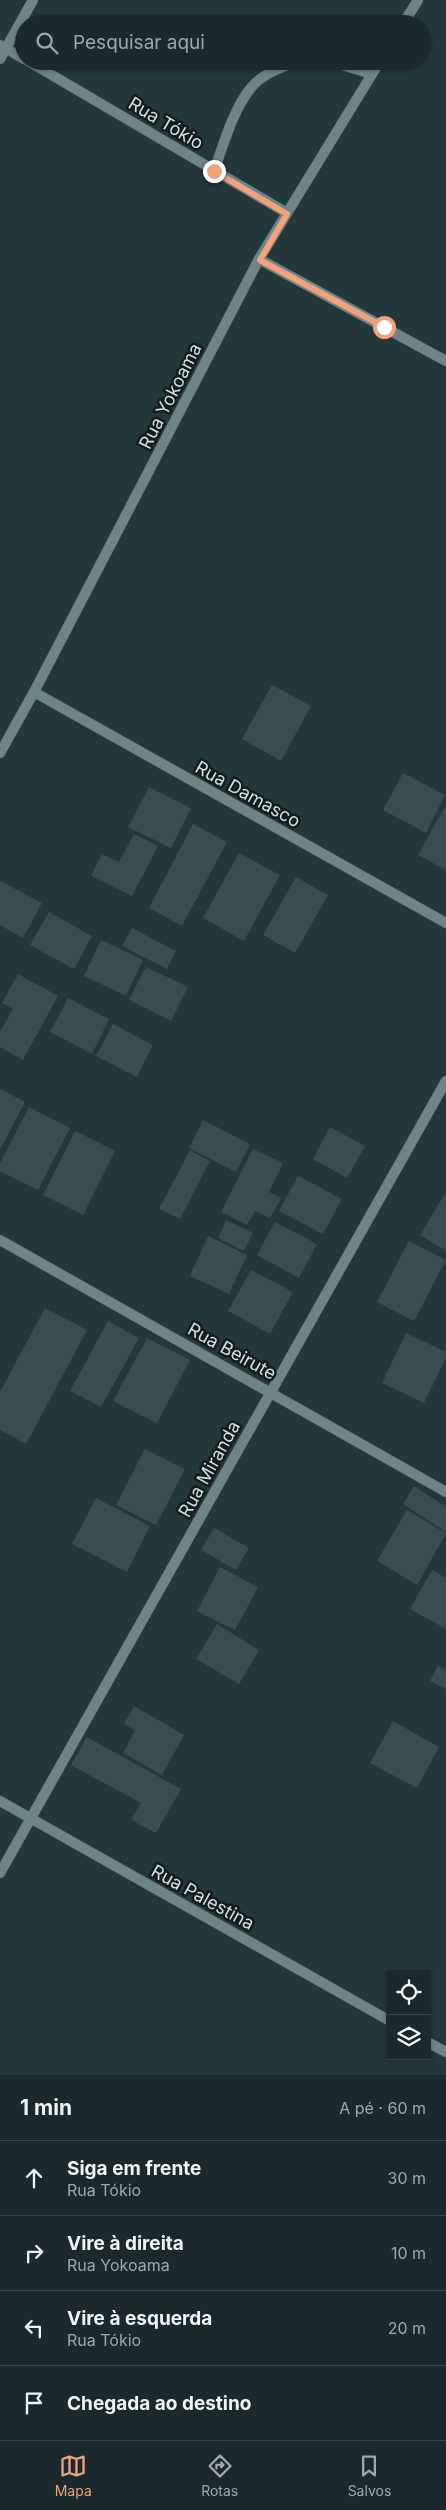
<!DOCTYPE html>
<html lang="pt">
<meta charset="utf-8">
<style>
:root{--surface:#1b292c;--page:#283538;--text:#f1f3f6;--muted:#a0a6a9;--line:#394548;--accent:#f0a27a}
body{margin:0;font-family:Inter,sans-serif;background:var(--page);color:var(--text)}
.controls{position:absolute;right:15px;bottom:15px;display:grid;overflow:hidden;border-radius:0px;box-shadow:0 1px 4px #0004}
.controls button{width:45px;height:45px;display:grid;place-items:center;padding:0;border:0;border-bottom:1px solid var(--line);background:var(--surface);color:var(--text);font:25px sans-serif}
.stop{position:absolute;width:15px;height:15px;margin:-11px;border:4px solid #f0a27a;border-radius:50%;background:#fff}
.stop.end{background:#f0a27a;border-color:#fff;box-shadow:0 1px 5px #0008}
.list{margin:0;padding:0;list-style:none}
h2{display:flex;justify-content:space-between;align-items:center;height:65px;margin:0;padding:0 20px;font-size:21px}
h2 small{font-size:16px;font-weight:400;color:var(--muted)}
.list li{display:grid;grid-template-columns:32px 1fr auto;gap:15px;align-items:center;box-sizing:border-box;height:75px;padding:0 20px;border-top:1px solid var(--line)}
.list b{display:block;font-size:19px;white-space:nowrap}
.list p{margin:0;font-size:16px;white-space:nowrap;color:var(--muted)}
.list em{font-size:16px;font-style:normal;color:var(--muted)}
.icon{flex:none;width:28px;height:28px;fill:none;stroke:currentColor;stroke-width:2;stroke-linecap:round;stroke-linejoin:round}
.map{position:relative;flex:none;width:446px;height:2075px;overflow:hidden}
.search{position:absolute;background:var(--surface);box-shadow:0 1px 4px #0004;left:15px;right:15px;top:15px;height:55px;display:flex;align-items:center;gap:12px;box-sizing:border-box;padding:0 18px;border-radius:28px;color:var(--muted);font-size:19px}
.sheet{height:365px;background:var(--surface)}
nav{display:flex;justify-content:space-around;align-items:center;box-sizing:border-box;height:70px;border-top:1px solid var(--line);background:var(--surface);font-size:14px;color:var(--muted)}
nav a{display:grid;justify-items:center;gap:2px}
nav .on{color:var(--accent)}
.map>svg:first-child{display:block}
.building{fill:#394d50}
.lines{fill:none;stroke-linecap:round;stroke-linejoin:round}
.service-casing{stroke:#445559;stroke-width:11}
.minor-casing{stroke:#445559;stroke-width:11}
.tertiary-casing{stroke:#445559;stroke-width:11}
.service{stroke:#6f8487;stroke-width:10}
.minor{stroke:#6f8487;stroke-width:10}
.tertiary{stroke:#6f8487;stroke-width:10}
.route{stroke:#f0a27a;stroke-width:6}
.labels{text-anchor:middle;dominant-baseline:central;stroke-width:5;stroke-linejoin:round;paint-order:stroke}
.street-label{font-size:18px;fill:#d3dee0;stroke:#141d1e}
</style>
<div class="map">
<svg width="446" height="2075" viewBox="0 0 446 2075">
<rect width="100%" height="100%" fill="#24373b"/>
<g class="building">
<path d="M272,685L311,706L281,761L242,739Z"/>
<path d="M403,773L445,795L426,833L383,810Z"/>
<path d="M149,787L191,808L171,848L128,827Z"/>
<path d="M444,808H446V870L418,855Z"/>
<path d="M193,824L227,842L182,926L149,908Z"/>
<path d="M134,834L158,846L132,896L91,876L102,854L119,862Z"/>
<path d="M239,853L280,875L244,941L203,918Z"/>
<path d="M296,877L328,895L295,953L263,935Z"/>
<path d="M0,881L42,903L23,938L0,925Z"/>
<path d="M49,912L92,936L74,969L30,945Z"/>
<path d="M132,928L176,951L167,969L122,946Z"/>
<path d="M101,940L143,960L126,996L84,976Z"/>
<path d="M146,967L188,987L171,1021L129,1000Z"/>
<path d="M18,974L58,996L23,1060L0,1047V1032L13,1009L2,1003Z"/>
<path d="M68,998L109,1019L92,1054L50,1032Z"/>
<path d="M113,1024L153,1045L137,1077L96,1056Z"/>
<path d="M0,1089L25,1102L0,1150Z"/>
<path d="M29,1107L70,1128L38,1190L0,1171V1163Z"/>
<path d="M203,1120L250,1144L236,1172L189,1148Z"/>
<path d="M330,1127L365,1146L347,1178L313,1159Z"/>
<path d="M75,1131L115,1151L83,1215L43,1195Z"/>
<path d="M253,1149L283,1163L269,1192L281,1198L270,1218L255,1211L247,1225L221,1212Z"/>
<path d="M190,1150L210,1161L180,1219L159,1209Z"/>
<path d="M298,1176L342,1199L323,1234L279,1211Z"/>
<path d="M444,1195L446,1196V1251L420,1235Z"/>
<path d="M226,1220L253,1233L244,1251L218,1238Z"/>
<path d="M275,1222L317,1244L299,1278L257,1255Z"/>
<path d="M208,1236L247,1255L229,1294L190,1276Z"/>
<path d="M409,1241L446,1260L414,1321L377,1302Z"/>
<path d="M251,1270L293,1292L270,1334L228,1311Z"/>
<path d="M45,1308L87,1330L26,1444L0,1430V1392Z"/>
<path d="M108,1321L139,1338L101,1407L70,1391Z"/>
<path d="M406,1333L446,1352V1358L424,1403L382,1383Z"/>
<path d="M147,1338L190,1360L157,1423L113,1401Z"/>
<path d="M145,1449L185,1469L156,1525L116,1505Z"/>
<path d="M414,1486L446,1507V1532L403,1504Z"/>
<path d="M96,1498L150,1526L127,1572L72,1544Z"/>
<path d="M407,1510L446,1533L417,1585L377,1561Z"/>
<path d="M214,1528L249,1548L236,1570L201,1550Z"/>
<path d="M220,1567L258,1587L235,1630L197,1611Z"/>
<path d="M432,1570L446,1578V1629L410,1609Z"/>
<path d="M217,1624L259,1650L239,1684L196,1659Z"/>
<path d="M438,1665L446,1670V1689L430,1681Z"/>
<path d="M134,1706L184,1735L162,1775L123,1753L135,1730L124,1724Z"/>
<path d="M393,1721L439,1747L417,1788L370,1763Z"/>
<path d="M87,1737L181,1789L156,1833L131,1820L141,1803L71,1765Z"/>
</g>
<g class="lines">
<defs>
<g id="service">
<path d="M329,61L372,74"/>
<path d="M214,171C223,146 233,110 250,89C261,74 283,66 300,61"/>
</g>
<g id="minor">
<path d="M0,45L24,59"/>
<path d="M0,59L33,0"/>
<path d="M28,61L287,213"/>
<path d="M259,259L446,361"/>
<path d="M34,692L446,923"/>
<path d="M0,1240L446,1492"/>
<path d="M0,1801L390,2021"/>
<path d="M0,1873L446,1081"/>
<path d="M427,2042L446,2052"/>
</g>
<g id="tertiary">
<path d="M403,24L418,0"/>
<path d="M0,753L34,692L259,259L380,61"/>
</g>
</defs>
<use href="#service" class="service-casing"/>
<use href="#minor" class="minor-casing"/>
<use href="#tertiary" class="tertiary-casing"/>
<use href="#service" class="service"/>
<use href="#minor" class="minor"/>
<use href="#tertiary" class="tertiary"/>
</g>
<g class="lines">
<path class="route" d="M214,171L287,214L260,260L384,327"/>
</g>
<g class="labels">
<g class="street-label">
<text transform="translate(166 123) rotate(31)">Rua Tókio</text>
<text transform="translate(170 396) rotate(-63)">Rua Yokoama</text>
<text transform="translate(248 794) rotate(29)">Rua Damasco</text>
<text transform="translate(232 1351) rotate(29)">Rua Beirute</text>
<text transform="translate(209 1469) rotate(-61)">Rua Miranda</text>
<text transform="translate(203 1897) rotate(29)">Rua Palestina</text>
</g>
</g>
</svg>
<div class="controls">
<button><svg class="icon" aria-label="locate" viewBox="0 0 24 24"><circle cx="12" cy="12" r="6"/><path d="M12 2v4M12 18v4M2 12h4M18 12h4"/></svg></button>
<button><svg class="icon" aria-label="layers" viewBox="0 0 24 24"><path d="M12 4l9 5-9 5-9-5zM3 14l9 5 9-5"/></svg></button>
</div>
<div class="stop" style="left:384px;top:327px"></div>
<div class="stop end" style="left:214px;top:171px"></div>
<div class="search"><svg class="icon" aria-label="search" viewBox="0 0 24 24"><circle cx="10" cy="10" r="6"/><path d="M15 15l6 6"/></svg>Pesquisar aqui</div>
</div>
<section class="sheet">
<h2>1 min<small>A pé · 60 m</small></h2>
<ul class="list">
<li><svg class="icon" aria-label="ahead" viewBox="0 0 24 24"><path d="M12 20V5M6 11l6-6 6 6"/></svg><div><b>Siga em frente</b><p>Rua Tókio</p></div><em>30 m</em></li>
<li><svg class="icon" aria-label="right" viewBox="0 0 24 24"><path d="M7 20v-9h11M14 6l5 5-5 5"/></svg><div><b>Vire à direita</b><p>Rua Yokoama</p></div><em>10 m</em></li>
<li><svg class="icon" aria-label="left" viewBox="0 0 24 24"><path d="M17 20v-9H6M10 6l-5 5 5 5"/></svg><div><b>Vire à esquerda</b><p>Rua Tókio</p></div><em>20 m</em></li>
<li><svg class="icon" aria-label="arrive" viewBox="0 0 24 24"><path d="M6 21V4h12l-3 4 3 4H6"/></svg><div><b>Chegada ao destino</b></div></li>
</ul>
</section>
<nav>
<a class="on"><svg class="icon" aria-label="map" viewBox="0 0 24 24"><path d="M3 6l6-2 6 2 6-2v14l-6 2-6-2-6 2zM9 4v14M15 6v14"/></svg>Mapa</a>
<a><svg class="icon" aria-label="directions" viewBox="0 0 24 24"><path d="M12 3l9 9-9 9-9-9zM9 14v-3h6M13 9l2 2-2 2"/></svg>Rotas</a>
<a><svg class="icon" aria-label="saved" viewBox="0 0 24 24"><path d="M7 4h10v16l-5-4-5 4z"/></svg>Salvos</a>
</nav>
